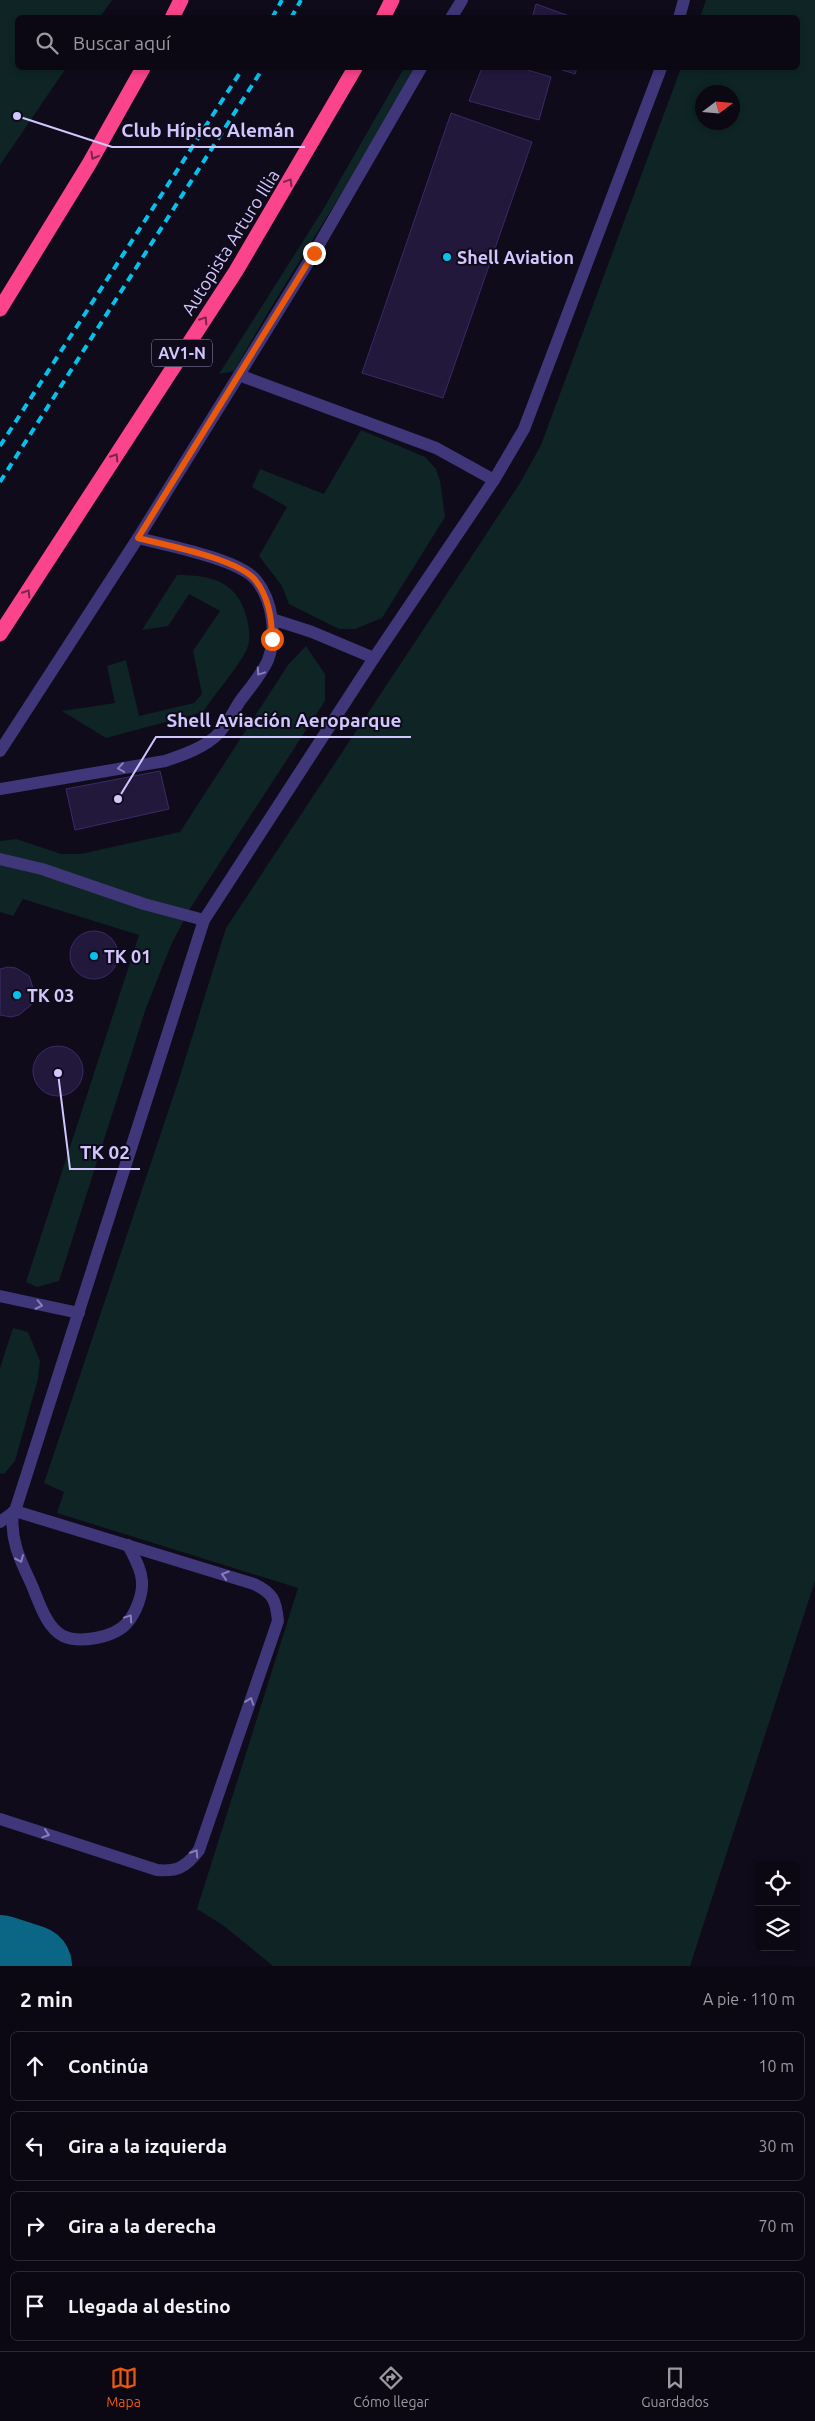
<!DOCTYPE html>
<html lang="es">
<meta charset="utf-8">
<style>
:root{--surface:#0b0814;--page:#191622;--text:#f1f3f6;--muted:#9a9aa0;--line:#2b2934;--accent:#ea580c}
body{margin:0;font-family:Ubuntu,sans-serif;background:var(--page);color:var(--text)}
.controls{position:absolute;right:15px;bottom:15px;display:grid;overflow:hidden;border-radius:8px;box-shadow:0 2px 8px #0003}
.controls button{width:45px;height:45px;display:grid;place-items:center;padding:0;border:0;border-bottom:1px solid var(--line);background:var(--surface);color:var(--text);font:25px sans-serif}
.compass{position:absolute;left:695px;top:85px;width:45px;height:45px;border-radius:50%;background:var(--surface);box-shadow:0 2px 8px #0003;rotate:74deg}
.stop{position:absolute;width:15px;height:15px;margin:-11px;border:4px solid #ea580c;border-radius:50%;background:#fff}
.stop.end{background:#ea580c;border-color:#fff;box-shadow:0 1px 5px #0008}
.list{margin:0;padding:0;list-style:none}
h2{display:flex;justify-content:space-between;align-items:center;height:65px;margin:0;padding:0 20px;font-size:21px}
h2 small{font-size:16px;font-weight:400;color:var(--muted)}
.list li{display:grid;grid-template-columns:32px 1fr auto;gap:15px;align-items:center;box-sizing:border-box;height:70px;margin:0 10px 10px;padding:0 10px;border:1px solid var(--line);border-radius:8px}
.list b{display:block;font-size:19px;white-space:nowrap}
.list em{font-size:16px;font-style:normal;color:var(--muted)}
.icon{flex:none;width:28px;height:28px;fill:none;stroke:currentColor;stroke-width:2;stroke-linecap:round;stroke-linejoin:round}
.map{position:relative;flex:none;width:815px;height:1966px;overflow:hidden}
.search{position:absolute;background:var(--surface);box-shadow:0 2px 8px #0003;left:15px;right:15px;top:15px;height:55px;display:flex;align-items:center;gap:12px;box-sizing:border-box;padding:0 18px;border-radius:8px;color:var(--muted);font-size:19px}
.sheet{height:385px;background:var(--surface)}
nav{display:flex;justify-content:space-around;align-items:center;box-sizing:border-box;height:70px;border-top:1px solid var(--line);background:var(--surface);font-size:14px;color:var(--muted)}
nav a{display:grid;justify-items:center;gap:2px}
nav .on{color:var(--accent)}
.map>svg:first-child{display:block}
.green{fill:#0e2425;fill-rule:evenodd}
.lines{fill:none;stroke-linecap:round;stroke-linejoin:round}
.taxiway{stroke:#0a6684;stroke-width:82}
.building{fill:#22183c;stroke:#3b2a67}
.service{stroke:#3f3779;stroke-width:12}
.motorway{stroke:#fb448c;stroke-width:15}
.rail{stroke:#05c1ec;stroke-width:4;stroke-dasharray:8 6;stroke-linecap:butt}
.oneway{stroke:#79254e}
.oneway2{stroke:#887ebc}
.route{stroke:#ea580c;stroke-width:6}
.poi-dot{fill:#05c1ec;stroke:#0f0b1b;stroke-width:2}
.labels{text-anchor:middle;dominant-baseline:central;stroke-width:4;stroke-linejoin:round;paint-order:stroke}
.shield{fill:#0f0b1b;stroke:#978eba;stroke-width:1}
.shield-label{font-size:16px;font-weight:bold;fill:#d1c6fe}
.street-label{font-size:18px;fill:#d1c6fe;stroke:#0f0b1b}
.poi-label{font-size:18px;font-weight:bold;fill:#d1c6fe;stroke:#0f0b1b;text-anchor:start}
.leader{fill:none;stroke:#d1c6fe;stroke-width:2}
.callout-dot{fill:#d1c6fe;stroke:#0f0b1b;stroke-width:2}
.callout-label{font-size:19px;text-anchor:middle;font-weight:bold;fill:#d1c6fe;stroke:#0f0b1b;stroke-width:4;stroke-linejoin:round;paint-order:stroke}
</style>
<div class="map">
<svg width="815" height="1966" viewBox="0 0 815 1966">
<rect width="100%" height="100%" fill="#0f0b1b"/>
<g class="green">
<path d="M0,0H112L100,17L18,18V68H66L0,165Z"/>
<path d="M706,0H815V1581L690,1966H273L224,1926L197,1909L298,1588L57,1513L64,1492L44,1483L179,1079L226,928L520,483L541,445L681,68H798V18L700,17ZM702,92H732V122H702Z"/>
<path d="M404,68H414C359,172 292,268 234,371L219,374L324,208Z"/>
<path d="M361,430L425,457L436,469L440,481L445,517L382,618L355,629H339L289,604L282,586L259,556L287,507L252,487L260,469L324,494Z"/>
<path d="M177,575C211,575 238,581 247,619C249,628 251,639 247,649C240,665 214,695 203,712L106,738L62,711L115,703L107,666L126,660L139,716L194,703L202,694L193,651L220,611L189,594L168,626L142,630Z"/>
<path d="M306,646L325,674V701L191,907L171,945L146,1008L59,1281L37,1287L26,1282L139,935L23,899L13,916L0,912V841L16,839L61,854H81L180,832L288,665Z"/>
<path d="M13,1328L28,1332L40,1361L38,1379L15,1461L4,1474L0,1473V1368Z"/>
</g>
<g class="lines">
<path class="taxiway" d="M0,1956L31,1966"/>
</g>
<g class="building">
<path d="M536,4L575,18H532Z"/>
<path d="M482,68H521L551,77L539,120L469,101Z"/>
<path d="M556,68H577L575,74Z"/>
<path d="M451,113L532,142L443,398L362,373Z"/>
<path d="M160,771L169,809L75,830L66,789Z"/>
<circle cx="94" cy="955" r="24"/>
<path d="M8,967L16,968L29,976L34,991L31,1005L19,1015L11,1017L0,1015V969Z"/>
<circle cx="58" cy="1071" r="25"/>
</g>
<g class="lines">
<g class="service">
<path d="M451,18L462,0"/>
<path d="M679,18L684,0"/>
<path d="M239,375L314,253L421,68"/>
<path d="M494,480L524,429L661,68"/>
<path d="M272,619L312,632L374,658"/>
<path d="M0,751L138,538L239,375L436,448L494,480L374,658L204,920L15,1511L0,1522"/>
<path d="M0,789L165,761C183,755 206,747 219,733C227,724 233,712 240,701C249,689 262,674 268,660C277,635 273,601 256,580C239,559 166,545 138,538"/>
<path d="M0,859L42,869L144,904L204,920"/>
<path d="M0,1296L79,1313"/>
<path d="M13,1512C10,1538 19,1558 30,1581C38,1598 45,1627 63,1636C80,1644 115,1637 127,1623C136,1613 143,1594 142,1581C141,1568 134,1557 128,1545"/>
<path d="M0,1819L157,1870C177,1872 186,1867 199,1850L278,1621C276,1600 273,1593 254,1584L15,1511"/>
</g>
<g class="motorway">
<path d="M172,18L181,0"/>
<path d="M383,18L392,0"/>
<path d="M0,309L89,164L143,68"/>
<path d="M0,634L236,271L355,68"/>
</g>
<g class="rail">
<path d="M272,18L282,0"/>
<path d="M291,18L301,0"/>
<path d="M0,446L243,68"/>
<path d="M0,482L263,68"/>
</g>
</g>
<defs><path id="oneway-chevron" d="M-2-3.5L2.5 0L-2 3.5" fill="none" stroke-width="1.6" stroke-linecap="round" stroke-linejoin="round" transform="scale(1.25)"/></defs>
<g class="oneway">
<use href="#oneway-chevron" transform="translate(94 156) rotate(119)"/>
<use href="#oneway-chevron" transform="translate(289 182) rotate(-59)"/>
<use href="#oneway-chevron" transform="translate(204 320) rotate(-57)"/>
<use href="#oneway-chevron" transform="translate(115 457) rotate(-57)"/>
<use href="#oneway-chevron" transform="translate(27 593) rotate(-57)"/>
</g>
<g class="oneway2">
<use href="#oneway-chevron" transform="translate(260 672) rotate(124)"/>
<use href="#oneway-chevron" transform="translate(121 768) rotate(172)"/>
<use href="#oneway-chevron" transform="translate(39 1305) rotate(12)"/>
<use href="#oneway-chevron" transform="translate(20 1559) rotate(66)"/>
<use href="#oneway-chevron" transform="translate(225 1575) rotate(-163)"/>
<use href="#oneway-chevron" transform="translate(129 1618) rotate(-56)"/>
<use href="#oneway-chevron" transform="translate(250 1701) rotate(-71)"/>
<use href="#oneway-chevron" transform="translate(46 1834) rotate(18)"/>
<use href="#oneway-chevron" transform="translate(195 1853) rotate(-57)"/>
</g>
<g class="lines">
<path class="route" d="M272,639C272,618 269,598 256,581C240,559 165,545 138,538L314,253"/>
</g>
<g class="poi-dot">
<circle cx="447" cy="257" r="5"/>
<circle cx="94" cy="956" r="5"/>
<circle cx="17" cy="995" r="5"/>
</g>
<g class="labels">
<rect class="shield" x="152" y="339.5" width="60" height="27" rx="4"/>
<g class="shield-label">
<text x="182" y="353">AV1-N</text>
</g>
<g class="street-label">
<text transform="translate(230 242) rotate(-58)">Autopista Arturo Illia</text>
</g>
<g class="poi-label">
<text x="457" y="257">Shell Aviation</text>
<text x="104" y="956">TK 01</text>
<text x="27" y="995">TK 03</text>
</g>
</g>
<path class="leader" d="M17 116L112 147H305M118 799L156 737H411M58 1073L70 1169H140"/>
<g class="callout-dot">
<circle cx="17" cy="116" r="5"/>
<circle cx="118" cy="799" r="5"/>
<circle cx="58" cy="1073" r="5"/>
</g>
<g class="callout-label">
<text x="208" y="137">Club Hípico Alemán</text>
<text x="284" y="727">Shell Aviación Aeroparque</text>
<text x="105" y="1159">TK 02</text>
</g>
</svg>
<div class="controls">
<button><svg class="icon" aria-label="locate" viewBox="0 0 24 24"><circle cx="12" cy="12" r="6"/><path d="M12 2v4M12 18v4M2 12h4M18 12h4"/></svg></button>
<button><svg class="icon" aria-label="layers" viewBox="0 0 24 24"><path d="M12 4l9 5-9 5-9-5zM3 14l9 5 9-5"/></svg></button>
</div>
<svg class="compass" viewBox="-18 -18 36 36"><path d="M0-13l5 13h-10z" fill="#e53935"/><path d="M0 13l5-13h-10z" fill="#9a9aa0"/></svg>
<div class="stop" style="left:272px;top:639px"></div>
<div class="stop end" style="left:314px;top:253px"></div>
<div class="search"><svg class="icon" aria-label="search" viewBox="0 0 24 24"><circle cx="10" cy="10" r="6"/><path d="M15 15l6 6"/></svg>Buscar aquí</div>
</div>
<section class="sheet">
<h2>2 min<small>A pie · 110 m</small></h2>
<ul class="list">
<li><svg class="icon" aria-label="ahead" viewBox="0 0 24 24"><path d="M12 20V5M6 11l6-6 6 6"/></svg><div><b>Continúa</b></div><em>10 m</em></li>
<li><svg class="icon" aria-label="left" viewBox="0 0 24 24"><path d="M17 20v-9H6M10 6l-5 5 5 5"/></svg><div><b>Gira a la izquierda</b></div><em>30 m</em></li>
<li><svg class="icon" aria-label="right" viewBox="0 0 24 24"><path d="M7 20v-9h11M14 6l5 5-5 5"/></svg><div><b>Gira a la derecha</b></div><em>70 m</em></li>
<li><svg class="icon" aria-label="arrive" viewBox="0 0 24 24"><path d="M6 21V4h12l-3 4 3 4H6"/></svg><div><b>Llegada al destino</b></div></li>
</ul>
</section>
<nav>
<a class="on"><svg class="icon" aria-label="map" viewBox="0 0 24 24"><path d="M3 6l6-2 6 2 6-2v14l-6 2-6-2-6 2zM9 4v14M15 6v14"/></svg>Mapa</a>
<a><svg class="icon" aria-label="directions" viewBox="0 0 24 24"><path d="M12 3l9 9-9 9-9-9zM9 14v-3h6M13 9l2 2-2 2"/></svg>Cómo llegar</a>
<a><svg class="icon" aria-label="saved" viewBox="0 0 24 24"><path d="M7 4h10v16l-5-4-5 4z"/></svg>Guardados</a>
</nav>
